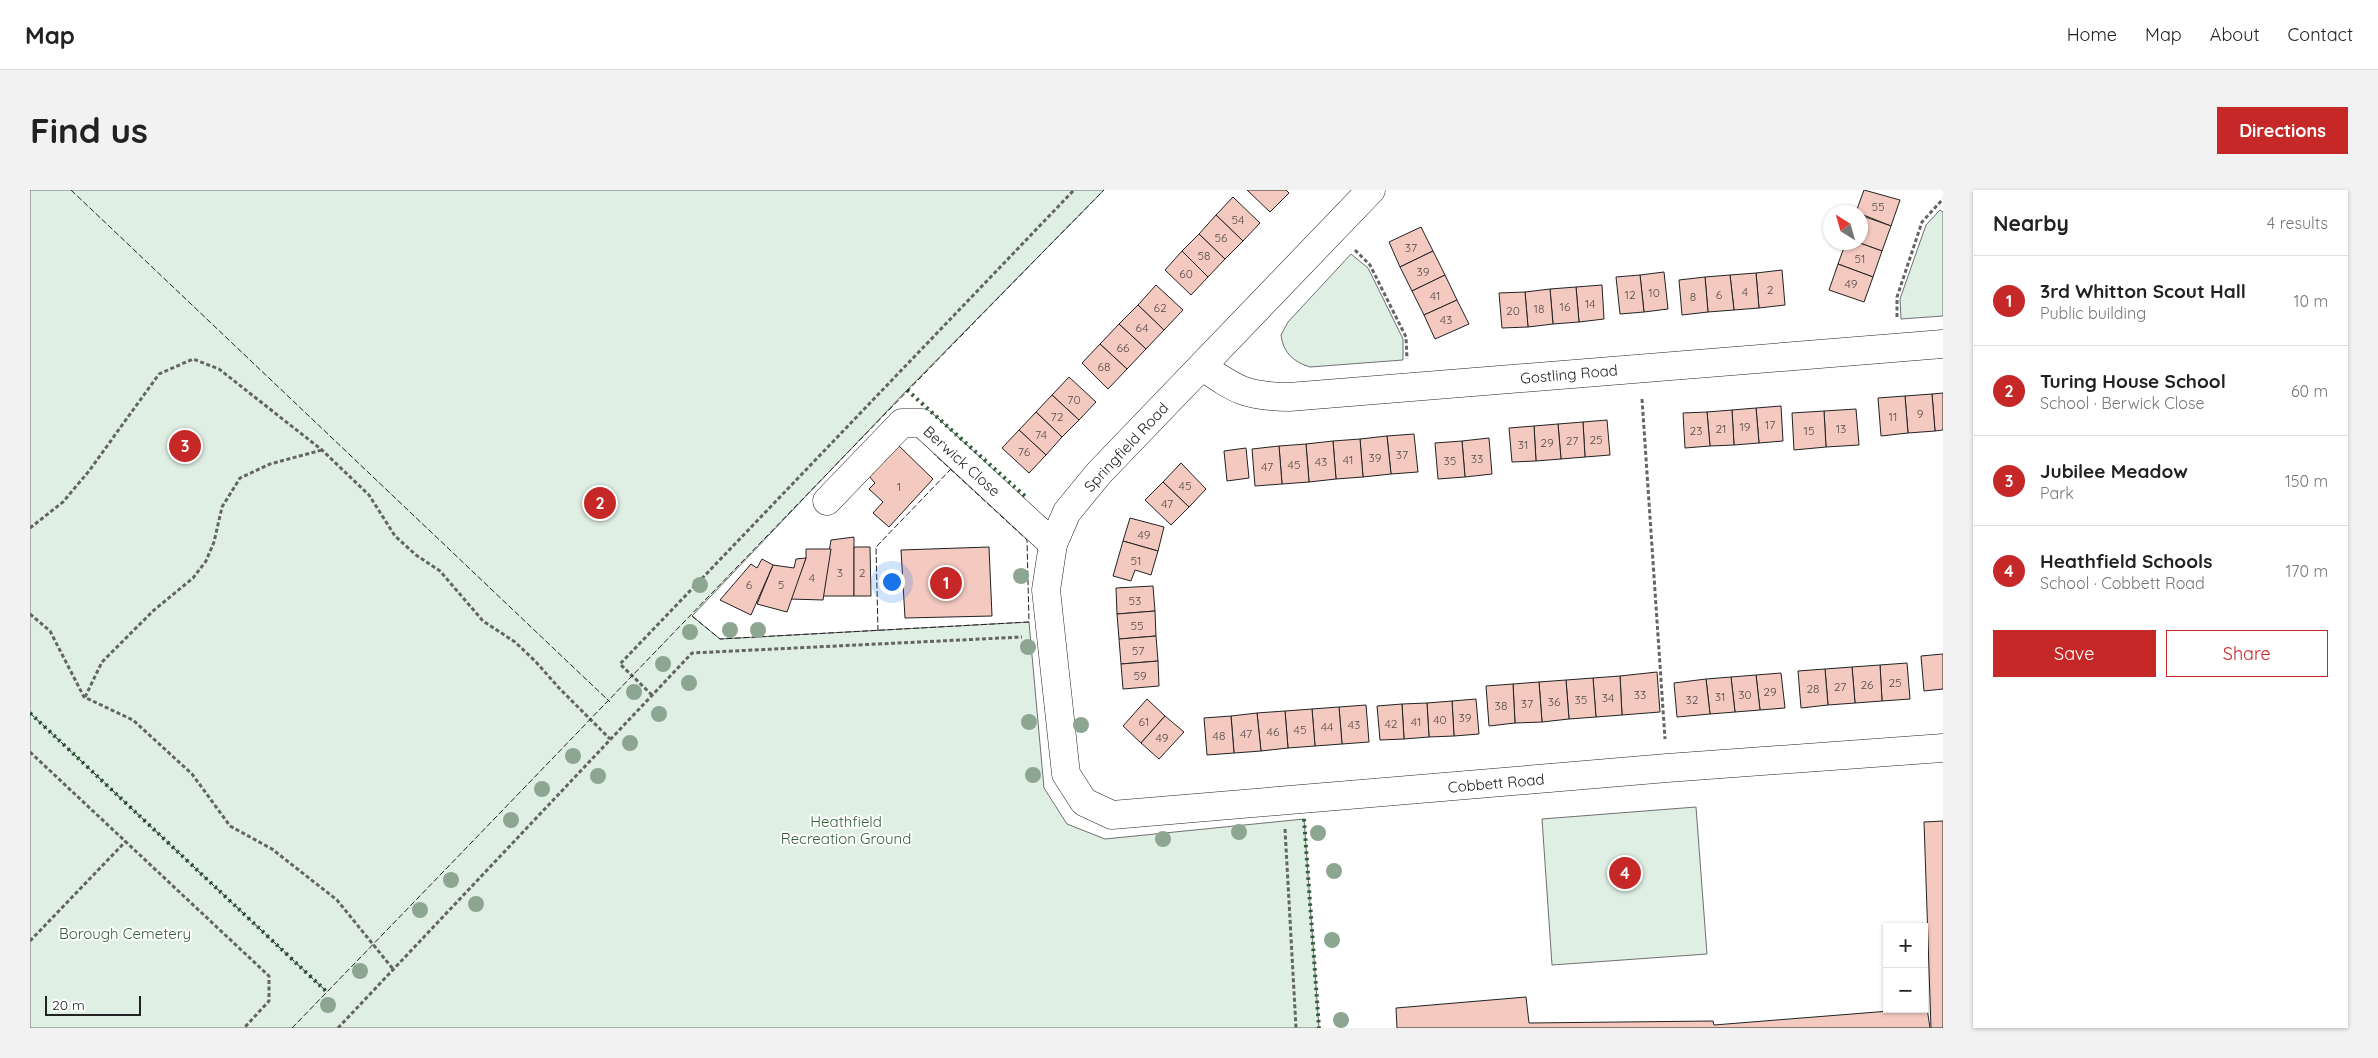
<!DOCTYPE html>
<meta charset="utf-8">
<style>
:root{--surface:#fff;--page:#f2f2f2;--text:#222;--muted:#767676;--line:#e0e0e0;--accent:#c62828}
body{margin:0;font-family:Quicksand,sans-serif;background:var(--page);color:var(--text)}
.controls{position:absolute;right:15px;bottom:15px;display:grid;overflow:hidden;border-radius:0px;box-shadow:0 1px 4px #0004}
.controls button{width:45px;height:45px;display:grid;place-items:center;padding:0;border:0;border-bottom:1px solid var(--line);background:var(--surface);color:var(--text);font:25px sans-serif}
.compass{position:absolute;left:1793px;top:15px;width:45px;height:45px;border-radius:50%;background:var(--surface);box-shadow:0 1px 4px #0004;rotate:323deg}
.scale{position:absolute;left:15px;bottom:12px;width:96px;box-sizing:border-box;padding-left:5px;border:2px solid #222;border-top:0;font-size:14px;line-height:18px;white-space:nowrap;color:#222;-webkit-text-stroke:4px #fff;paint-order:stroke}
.you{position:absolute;left:861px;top:391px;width:18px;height:18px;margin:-12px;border:4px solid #fff;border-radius:50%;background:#1a73e8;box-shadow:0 0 0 8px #1a73e833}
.badge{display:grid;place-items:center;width:32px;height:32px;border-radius:50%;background:var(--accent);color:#fff;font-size:16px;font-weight:700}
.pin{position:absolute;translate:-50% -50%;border:2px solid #fff;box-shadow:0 1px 5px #0006}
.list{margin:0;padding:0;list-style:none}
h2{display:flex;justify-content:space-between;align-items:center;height:65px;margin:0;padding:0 20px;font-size:21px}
h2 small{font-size:16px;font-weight:400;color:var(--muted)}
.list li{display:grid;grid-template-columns:32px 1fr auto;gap:15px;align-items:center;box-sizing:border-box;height:90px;padding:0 20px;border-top:1px solid var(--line)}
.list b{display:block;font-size:19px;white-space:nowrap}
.list p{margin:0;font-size:16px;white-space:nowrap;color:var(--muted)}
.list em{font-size:16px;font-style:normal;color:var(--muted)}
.actions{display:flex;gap:10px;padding:15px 20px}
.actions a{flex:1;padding:11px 0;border:1px solid var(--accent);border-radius:0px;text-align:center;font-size:18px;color:var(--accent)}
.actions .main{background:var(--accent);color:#fff}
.map{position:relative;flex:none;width:1913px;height:838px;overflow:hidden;border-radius:0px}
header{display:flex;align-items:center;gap:30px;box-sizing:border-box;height:70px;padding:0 25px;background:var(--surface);border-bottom:1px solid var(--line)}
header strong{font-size:24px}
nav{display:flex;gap:28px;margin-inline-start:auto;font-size:18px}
.intro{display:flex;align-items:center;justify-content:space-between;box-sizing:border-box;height:120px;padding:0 30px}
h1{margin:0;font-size:35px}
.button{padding:12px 22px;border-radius:0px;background:var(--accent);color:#fff;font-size:18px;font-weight:700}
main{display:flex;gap:30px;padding:0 30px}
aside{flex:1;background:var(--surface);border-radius:0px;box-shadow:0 1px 4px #0004}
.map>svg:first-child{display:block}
.green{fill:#e0efe3;stroke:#6f6f6f}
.building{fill:#f3c9c0;stroke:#222}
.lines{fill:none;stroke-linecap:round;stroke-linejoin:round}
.minor-casing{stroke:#222;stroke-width:29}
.path{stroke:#646464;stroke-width:3;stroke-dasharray:4 2.5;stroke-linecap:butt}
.minor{stroke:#fff;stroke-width:28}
.hedge{stroke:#2f5e38;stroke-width:4;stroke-dasharray:2.5 4;stroke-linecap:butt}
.fence{stroke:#222;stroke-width:1;stroke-dasharray:6 2.5;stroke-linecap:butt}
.tree{fill:#8da692}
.labels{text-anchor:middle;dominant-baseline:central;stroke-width:4;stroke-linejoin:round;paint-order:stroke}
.number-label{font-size:12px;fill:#564c4a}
.street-label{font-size:15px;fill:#222;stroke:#fff}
.park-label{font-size:15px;fill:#2f5e38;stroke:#fff}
</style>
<header>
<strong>Map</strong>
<nav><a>Home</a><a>Map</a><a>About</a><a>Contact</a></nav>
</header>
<div class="intro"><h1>Find us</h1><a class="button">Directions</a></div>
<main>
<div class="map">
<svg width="1913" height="838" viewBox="0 0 1913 838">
<rect width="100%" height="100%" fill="#fff"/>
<g class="green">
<path d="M0,0H1074L877,200L662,426L690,449L999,432L1014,598L1037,634L1075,649L1274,629L1289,838H0Z"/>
<path d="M1910,20L1913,22V126L1871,129L1870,109L1896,35Z"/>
<path d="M1321,64L1338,78L1373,149V170L1280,177C1263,172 1253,162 1251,145L1258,132Z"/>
<path d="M1666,617L1677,764L1522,775L1512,629Z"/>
</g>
<g class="building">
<path d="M1217,0H1256L1259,3L1240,22Z"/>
<path d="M1834,0L1870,10L1861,36L1826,22Z"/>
<path d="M1203,7L1230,33L1213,51L1186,25Z"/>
<path d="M1186,25L1213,51L1195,69L1169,44Z"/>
<path d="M1830,25L1861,36L1852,61L1827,52H1830Z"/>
<path d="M1391,37L1403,61L1370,77L1359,52Z"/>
<path d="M1169,44L1195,69L1178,87L1152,61Z"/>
<path d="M1816,52H1827L1852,61L1843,87L1808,74Z"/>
<path d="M1152,61L1178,87L1161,105L1135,80Z"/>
<path d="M1403,61L1415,85L1382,101L1370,77Z"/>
<path d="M1808,74L1843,87L1834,112L1799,100Z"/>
<path d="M1752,80L1755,115L1729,118L1726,83Z"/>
<path d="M1634,82L1638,119L1614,122L1610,85Z"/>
<path d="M1726,83L1729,118L1704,120L1700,85Z"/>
<path d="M1415,85L1427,110L1394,125L1382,101Z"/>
<path d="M1610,85L1614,122L1590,124L1586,87Z"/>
<path d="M1700,85L1704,120L1678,122L1675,87Z"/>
<path d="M1675,87L1678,122L1652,125L1649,90Z"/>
<path d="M1126,95L1153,120L1134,140L1108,115Z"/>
<path d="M1572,95L1574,129L1549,132L1546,97Z"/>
<path d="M1546,97L1549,132L1523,134L1520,99Z"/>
<path d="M1520,99L1523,134L1498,137L1495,102Z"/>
<path d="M1495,102L1498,137L1472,138L1469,103Z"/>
<path d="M1427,110L1439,134L1405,149L1394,125Z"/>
<path d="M1108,115L1134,140L1116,159L1089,134Z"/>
<path d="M1089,134L1116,159L1097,179L1070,154Z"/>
<path d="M1070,154L1097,179L1078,199L1052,173Z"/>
<path d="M1039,187L1066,212L1049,230L1022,205Z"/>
<path d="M1913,203V240L1905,241L1902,204Z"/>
<path d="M1902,204L1905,241L1878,243L1875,206Z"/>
<path d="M1022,205L1049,230L1032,247L1006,222Z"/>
<path d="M1875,206L1878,243L1851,246L1848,208Z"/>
<path d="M1751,216L1753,251L1729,253L1726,218Z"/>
<path d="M1726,218L1729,253L1704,255L1702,220Z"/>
<path d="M1826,219L1829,255L1796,257L1794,221Z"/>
<path d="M1702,220L1704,255L1680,256L1677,222Z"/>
<path d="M1794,221L1796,257L1764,260L1762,223Z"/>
<path d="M1006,222L1032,247L1016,265L989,240Z"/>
<path d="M1677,222L1680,256L1655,258L1653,223Z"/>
<path d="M1577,230L1580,265L1555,267L1553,232Z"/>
<path d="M1553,232L1555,267L1531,269L1528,234Z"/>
<path d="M1528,234L1531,269L1506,271L1504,236Z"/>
<path d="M1504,236L1506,271L1482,272L1479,238Z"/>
<path d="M989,240L1016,265L999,283L972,258Z"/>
<path d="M1384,244L1388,282L1361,284L1357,246Z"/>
<path d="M1357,246L1361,284L1333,287L1330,249Z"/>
<path d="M1459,248L1462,284L1435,287L1432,251Z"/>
<path d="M1330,249L1333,287L1306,289L1303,251Z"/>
<path d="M1303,251L1306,289L1279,292L1276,254Z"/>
<path d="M1432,251L1435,287L1408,289L1405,253Z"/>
<path d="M867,254L903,289L859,337L843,323L853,312L839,299L845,293L838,285Z"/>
<path d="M1276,254L1279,292L1252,294L1249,256Z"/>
<path d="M1249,256L1252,294L1225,296L1222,259Z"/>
<path d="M1216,258L1219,288L1197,291L1194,261Z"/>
<path d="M1151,273L1176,299L1159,317L1133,292Z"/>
<path d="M1133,292L1159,317L1141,335L1115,310Z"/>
<path d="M1100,328L1134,337L1128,361L1093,351Z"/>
<path d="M824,347V406H792L801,350Z"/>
<path d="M1093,351L1128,361L1121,385L1105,380L1101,391L1083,386Z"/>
<path d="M824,357H840L841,406H824Z"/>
<path d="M959,357L962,426L875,428L871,360Z"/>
<path d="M776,359H801L793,410L760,409L776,368Z"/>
<path d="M776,368L757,422L727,414L743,375L764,378L766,369Z"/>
<path d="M732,369L743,375L721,425L690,410L721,374L727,378Z"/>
<path d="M1123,396L1125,421L1087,424L1086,398Z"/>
<path d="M1125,421L1126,446L1089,449L1087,424Z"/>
<path d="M1126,446L1128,471L1091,474L1089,449Z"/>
<path d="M1913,464V499L1894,501L1891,466Z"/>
<path d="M1128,471L1129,496L1093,499L1091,474Z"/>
<path d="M1877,473L1880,509L1852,511L1850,475Z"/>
<path d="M1850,475L1852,511L1825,513L1822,477Z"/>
<path d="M1822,477L1825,513L1798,515L1795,479Z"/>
<path d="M1795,479L1798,515L1771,518L1768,481Z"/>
<path d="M1627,482L1630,522L1592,525L1590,486Z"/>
<path d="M1751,483L1755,518L1730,520L1726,485Z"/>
<path d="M1726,485L1730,520L1705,522L1701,487Z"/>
<path d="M1590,486L1592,525L1566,527L1563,488Z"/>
<path d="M1701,487L1705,522L1680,524L1676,489Z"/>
<path d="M1563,488L1566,527L1539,529L1536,490Z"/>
<path d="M1676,489L1680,524L1647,527L1644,493Z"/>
<path d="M1536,490L1539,529L1512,532L1509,492Z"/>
<path d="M1509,492L1512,532L1485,533L1483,494Z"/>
<path d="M1483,494L1485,533L1459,536L1456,496Z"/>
<path d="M1117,509L1135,526L1111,553L1093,536Z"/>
<path d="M1446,509L1449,544L1424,546L1422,511Z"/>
<path d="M1422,511L1424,546L1399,547L1397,513Z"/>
<path d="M1397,513L1399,547L1374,549L1372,514Z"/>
<path d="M1372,514L1374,549L1350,550L1347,516Z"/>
<path d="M1336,515L1339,552L1312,554L1309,517Z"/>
<path d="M1309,517L1312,554L1285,556L1282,519Z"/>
<path d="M1282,519L1285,556L1258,558L1255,521Z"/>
<path d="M1255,521L1258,558L1231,561L1227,523Z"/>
<path d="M1227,523L1231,561L1204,563L1201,526Z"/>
<path d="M1135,526L1154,542L1129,569L1111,553Z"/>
<path d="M1201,526L1204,563L1177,565L1174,528Z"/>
<path d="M1913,631V838H1901L1894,632Z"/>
<path d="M1496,807L1499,833L1683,831L1684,835L1897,818L1900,838H1367L1366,818Z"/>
</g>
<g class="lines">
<defs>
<g id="minor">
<path d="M1341,0L1069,283L1037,322L1023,354L1016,400L1036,584L1054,612L1082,625L1637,578L1913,558"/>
<path d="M1173,177C1208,201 1216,206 1259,207L1913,154"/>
<path d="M797,311L872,233H892L1023,354"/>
</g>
</defs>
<use href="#minor" class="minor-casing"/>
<g class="path">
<path d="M1325,60L1340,75L1376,147L1377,169"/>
<path d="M1867,127V107L1892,32L1913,9"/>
<path d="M1612,209L1635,549"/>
<path d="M0,338L33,312L59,281L129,184L163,169L189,179L292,260L339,305L365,346L386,365L410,381L453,431L485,452L506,472L529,498L580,549"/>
<path d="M0,424L20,441L54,507L103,530L162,584L200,636L242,659L307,710L363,779"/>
<path d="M622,505L590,474L1044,0"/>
<path d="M55,507L72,472L123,421L163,388L176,371L184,352L192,317L210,288L240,274L292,260"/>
<path d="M0,562L239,786V811L214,838"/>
<path d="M1255,639L1266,838"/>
<path d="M0,751L96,651"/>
<path d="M308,838L662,463L992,447"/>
</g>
<use href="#minor" class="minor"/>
<g class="hedge">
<path d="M877,200L997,308"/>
<path d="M0,523L297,802"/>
<path d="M1274,629L1289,838"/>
</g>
<g class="fence">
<path d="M41,0L580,512"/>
<path d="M662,426L690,449L999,432L997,350L904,264"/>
<path d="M848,441L846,357L921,279"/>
<path d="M0,523L297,802"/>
<path d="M262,838C533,559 801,277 1074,0"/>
</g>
</g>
<g class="tree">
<circle cx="991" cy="386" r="8"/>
<circle cx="670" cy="395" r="8"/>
<circle cx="700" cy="440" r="8"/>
<circle cx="728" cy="440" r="8"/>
<circle cx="660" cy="442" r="8"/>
<circle cx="998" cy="457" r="8"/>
<circle cx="633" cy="474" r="8"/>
<circle cx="659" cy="493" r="8"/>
<circle cx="604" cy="502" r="8"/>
<circle cx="629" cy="524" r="8"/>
<circle cx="999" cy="532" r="8"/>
<circle cx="1051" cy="535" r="8"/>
<circle cx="600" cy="553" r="8"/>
<circle cx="543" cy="566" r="8"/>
<circle cx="1003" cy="585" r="8"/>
<circle cx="568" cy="586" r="8"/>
<circle cx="512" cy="599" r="8"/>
<circle cx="481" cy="630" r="8"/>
<circle cx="1209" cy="642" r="8"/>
<circle cx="1288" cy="643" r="8"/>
<circle cx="1133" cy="649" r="8"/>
<circle cx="1304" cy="681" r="8"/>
<circle cx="421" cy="690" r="8"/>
<circle cx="446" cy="714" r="8"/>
<circle cx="390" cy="720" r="8"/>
<circle cx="1302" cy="750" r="8"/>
<circle cx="330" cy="781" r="8"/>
<circle cx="298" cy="815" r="8"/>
<circle cx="1311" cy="830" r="8"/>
</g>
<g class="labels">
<g class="number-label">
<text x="1848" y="16">55</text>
<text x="1208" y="29">54</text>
<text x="1191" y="47">56</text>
<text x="1381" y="57">37</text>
<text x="1174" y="65">58</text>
<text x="1830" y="68">51</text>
<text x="1393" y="81">39</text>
<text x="1156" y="83">60</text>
<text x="1821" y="93">49</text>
<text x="1740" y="99">2</text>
<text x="1715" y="101">4</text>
<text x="1624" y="102">10</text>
<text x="1600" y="104">12</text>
<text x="1689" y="104">6</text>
<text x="1405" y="105">41</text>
<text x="1663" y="106">8</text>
<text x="1560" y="113">14</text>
<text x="1535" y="116">16</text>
<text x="1130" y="117">62</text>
<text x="1509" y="118">18</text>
<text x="1483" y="120">20</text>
<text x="1416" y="129">43</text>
<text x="1112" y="137">64</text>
<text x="1093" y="157">66</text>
<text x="1074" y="176">68</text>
<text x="1044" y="209">70</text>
<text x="1890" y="223">9</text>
<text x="1027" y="226">72</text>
<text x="1863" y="226">11</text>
<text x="1740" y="234">17</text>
<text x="1715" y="236">19</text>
<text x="1691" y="238">21</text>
<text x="1811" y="238">13</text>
<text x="1666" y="240">23</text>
<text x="1779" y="240">15</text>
<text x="1011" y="244">74</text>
<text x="1566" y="249">25</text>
<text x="1542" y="250">27</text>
<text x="1517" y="252">29</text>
<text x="1493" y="254">31</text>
<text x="994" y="261">76</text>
<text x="1372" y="264">37</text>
<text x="1345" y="267">39</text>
<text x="1447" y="268">33</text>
<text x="1318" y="269">41</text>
<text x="1420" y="270">35</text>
<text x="1291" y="271">43</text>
<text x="1264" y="274">45</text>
<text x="1237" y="276">47</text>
<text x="1155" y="295">45</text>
<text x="869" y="296">1</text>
<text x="1137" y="313">47</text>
<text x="1114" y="344">49</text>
<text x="1106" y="370">51</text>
<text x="810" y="382">3</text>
<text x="832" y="382">2</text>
<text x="782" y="387">4</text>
<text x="719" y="394">6</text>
<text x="751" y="394">5</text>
<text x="1105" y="410">53</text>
<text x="1107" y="435">55</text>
<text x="1108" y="460">57</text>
<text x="1110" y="485">59</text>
<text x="1865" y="492">25</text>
<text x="1837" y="494">26</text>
<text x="1810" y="496">27</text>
<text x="1783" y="498">28</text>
<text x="1740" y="501">29</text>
<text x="1610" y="504">33</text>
<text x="1715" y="504">30</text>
<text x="1690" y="506">31</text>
<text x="1578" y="507">34</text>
<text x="1551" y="509">35</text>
<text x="1662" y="509">32</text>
<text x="1524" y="511">36</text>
<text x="1497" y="513">37</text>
<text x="1471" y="515">38</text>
<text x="1435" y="527">39</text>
<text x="1410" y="529">40</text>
<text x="1114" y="531">61</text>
<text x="1386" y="531">41</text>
<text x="1361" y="533">42</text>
<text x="1324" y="534">43</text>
<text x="1297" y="536">44</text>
<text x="1270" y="539">45</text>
<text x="1243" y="541">46</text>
<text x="1216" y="543">47</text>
<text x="1189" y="545">48</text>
<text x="1132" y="547">49</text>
</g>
<g class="street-label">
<text transform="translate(1539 184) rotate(-5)">Gostling Road</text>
<text transform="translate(1096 257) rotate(-47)">Springfield Road</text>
<text transform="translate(932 271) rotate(42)">Berwick Close</text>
<text transform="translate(1466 593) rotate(-5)">Cobbett Road</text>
</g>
<g class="park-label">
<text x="816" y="631">Heathfield<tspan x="816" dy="17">Recreation Ground</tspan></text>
<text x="95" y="743">Borough Cemetery</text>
</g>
</g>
</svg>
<div class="controls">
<button>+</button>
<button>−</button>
</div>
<svg class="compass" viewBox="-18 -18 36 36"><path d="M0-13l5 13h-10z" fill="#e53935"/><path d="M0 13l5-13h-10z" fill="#767676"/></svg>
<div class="scale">20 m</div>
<div class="you"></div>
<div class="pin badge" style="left:916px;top:393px">1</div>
<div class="pin badge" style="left:570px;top:313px">2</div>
<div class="pin badge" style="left:155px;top:256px">3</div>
<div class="pin badge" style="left:1595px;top:683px">4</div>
</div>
<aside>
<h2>Nearby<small>4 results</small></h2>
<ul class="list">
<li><span class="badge">1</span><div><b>3rd Whitton Scout Hall</b><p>Public building</p></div><em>10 m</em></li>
<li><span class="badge">2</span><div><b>Turing House School</b><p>School · Berwick Close</p></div><em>60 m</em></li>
<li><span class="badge">3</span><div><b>Jubilee Meadow</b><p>Park</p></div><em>150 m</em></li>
<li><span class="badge">4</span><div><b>Heathfield Schools</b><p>School · Cobbett Road</p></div><em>170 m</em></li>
</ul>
<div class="actions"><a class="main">Save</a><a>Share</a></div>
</aside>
</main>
